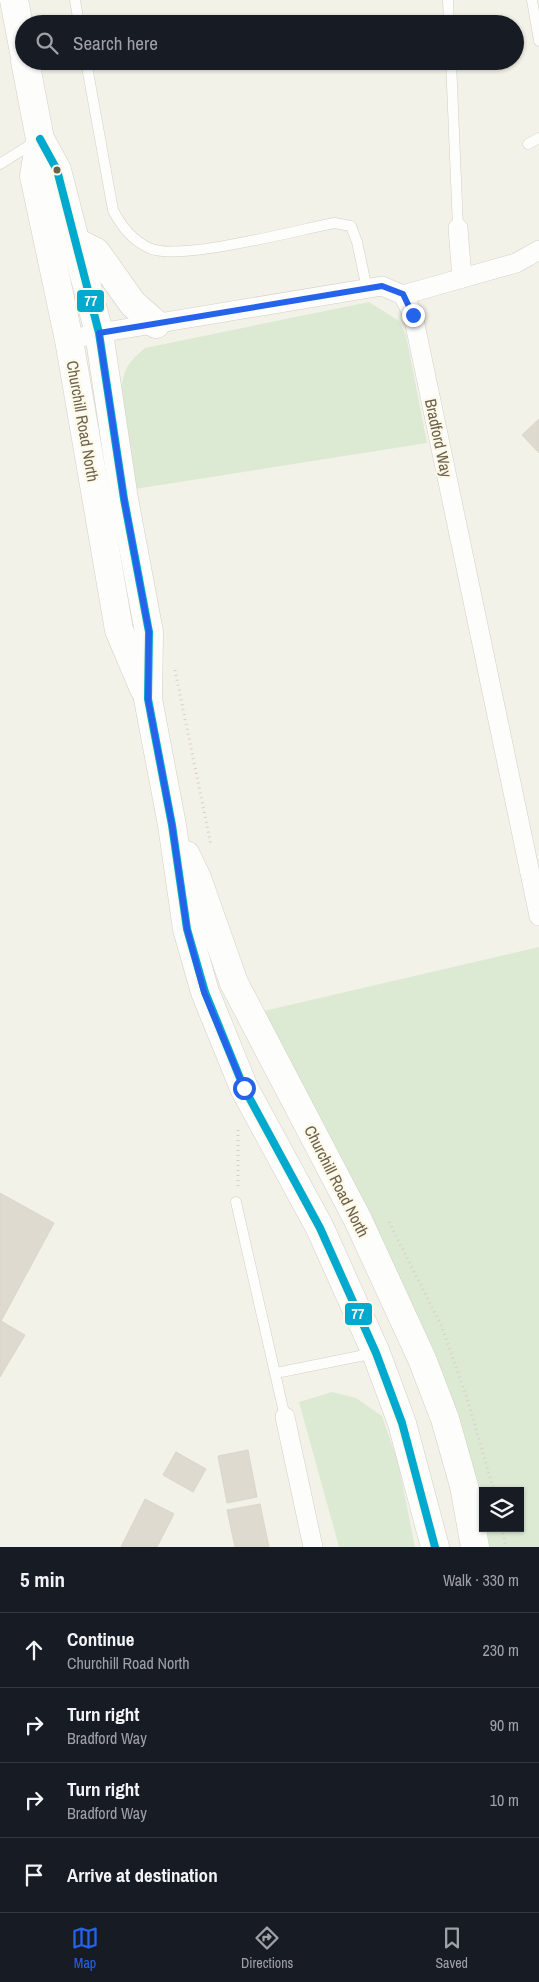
<!DOCTYPE html>
<meta charset="utf-8">
<style>
:root{--surface:#171b24;--page:#242831;--text:#f1f3f6;--muted:#9ea1a6;--line:#363941;--accent:#2563eb}
body{margin:0;font-family:"Archivo Narrow",sans-serif;background:var(--page);color:var(--text)}
.controls{position:absolute;right:15px;bottom:15px;display:grid;overflow:hidden;border-radius:0px;box-shadow:0 1px 4px #0004}
.controls button{width:45px;height:45px;display:grid;place-items:center;padding:0;border:0;border-bottom:1px solid var(--line);background:var(--surface);color:var(--text);font:25px sans-serif}
.stop{position:absolute;width:15px;height:15px;margin:-11px;border:4px solid #2563eb;border-radius:50%;background:#fff}
.stop.end{background:#2563eb;border-color:#fff;box-shadow:0 1px 5px #0008}
.list{margin:0;padding:0;list-style:none}
h2{display:flex;justify-content:space-between;align-items:center;height:65px;margin:0;padding:0 20px;font-size:21px}
h2 small{font-size:16px;font-weight:400;color:var(--muted)}
.list li{display:grid;grid-template-columns:32px 1fr auto;gap:15px;align-items:center;box-sizing:border-box;height:75px;padding:0 20px;border-top:1px solid var(--line)}
.list b{display:block;font-size:19px;white-space:nowrap}
.list p{margin:0;font-size:16px;white-space:nowrap;color:var(--muted)}
.list em{font-size:16px;font-style:normal;color:var(--muted)}
.icon{flex:none;width:28px;height:28px;fill:none;stroke:currentColor;stroke-width:2;stroke-linecap:round;stroke-linejoin:round}
.map{position:relative;flex:none;width:539px;height:1547px;overflow:hidden}
.search{position:absolute;background:var(--surface);box-shadow:0 1px 4px #0004;left:15px;right:15px;top:15px;height:55px;display:flex;align-items:center;gap:12px;box-sizing:border-box;padding:0 18px;border-radius:28px;color:var(--muted);font-size:19px}
.sheet{height:365px;background:var(--surface)}
nav{display:flex;justify-content:space-around;align-items:center;box-sizing:border-box;height:70px;border-top:1px solid var(--line);background:var(--surface);font-size:14px;color:var(--muted)}
nav a{display:grid;justify-items:center;gap:2px}
nav .on{color:var(--accent)}
.map>svg:first-child{display:block}
.green{fill:#dcead4;fill-rule:evenodd}
.building{fill:#dedad0;stroke:#dbd6cb}
.lines{fill:none;stroke-linecap:round;stroke-linejoin:round}
.lane-casing{stroke:#d2cfc6;stroke-width:11}
.street-casing{stroke:#d2cfc6;stroke-width:20}
.secondary-casing{stroke:#d3cfc6;stroke-width:29}
.path{stroke:#d4d0ca;stroke-width:3;stroke-dasharray:1 4;stroke-linecap:butt}
.lane{stroke:#fdfdfc;stroke-width:10}
.street{stroke:#fdfdfc;stroke-width:19}
.secondary{stroke:#fdfdfc;stroke-width:28}
.bus-1-casing{stroke:#fcf9e8;stroke-width:11}
.bus-1{stroke:#00a9ce;stroke-width:8}
.route{stroke:#2563eb;stroke-width:6}
.bus-dot{fill:#6d604c;stroke:#fcf9e8;stroke-width:2}
.labels{text-anchor:middle;dominant-baseline:central;stroke-width:4.5;stroke-linejoin:round;paint-order:stroke}
.street-label{font-size:16px;fill:#6d604c;stroke:#fcf9e8}
.line-badge{stroke:#fcf9e8;stroke-width:2}
.badge-label{font-size:14px;text-anchor:middle;font-weight:bold;fill:#fff}
</style>
<div class="map">
<svg width="539" height="1547" viewBox="0 0 539 1547">
<rect width="100%" height="100%" fill="#f3f2e8"/>
<g class="green">
<path d="M369,302L399,321L406,335L427,443L135,489C130,459 114,400 125,372C129,361 136,356 145,348Z"/>
<path d="M539,947V1547H475L422,1359L251,1014ZM483,1491H520V1528H483Z"/>
<path d="M332,1392L356,1398L382,1416L398,1462L415,1547H339L299,1402Z"/>
</g>
<g class="building">
<path d="M539,419V453L522,435Z"/>
<path d="M0,1193L54,1223L0,1323Z"/>
<path d="M1,1321L25,1335L0,1377V1323Z"/>
<path d="M248,1450L257,1497L227,1503L218,1456Z"/>
<path d="M176,1452L206,1469L193,1492L163,1475Z"/>
<path d="M145,1499L174,1514L157,1547H121Z"/>
<path d="M260,1504L269,1547H235L227,1510Z"/>
</g>
<g class="lines">
<defs>
<g id="lane">
<path d="M75,0L79,24"/>
<path d="M448,0L449,24"/>
<path d="M532,0L539,41"/>
<path d="M86,61L113,210C121,226 132,240 149,248C178,262 298,230 334,223L351,226L357,242L367,289"/>
<path d="M451,61L458,228"/>
<path d="M528,144L539,138"/>
<path d="M0,164L35,142"/>
<path d="M236,1202L285,1417"/>
<path d="M276,1373L375,1353"/>
</g>
<g id="street">
<path d="M458,228L462,278"/>
<path d="M403,295L516,263L539,250"/>
<path d="M69,340L99,333L382,286L403,295L413,315L539,916"/>
<path d="M285,1417L313,1547"/>
</g>
<g id="secondary">
<path d="M14,0L24,52"/>
<path d="M25,61L40,139L34,176L69,340L119,630L144,689"/>
<path d="M40,139L57,170L99,333L124,499L149,632L148,699L172,825L187,929L205,992L244,1088L320,1228L376,1353L402,1423L435,1547"/>
<path d="M76,242L96,252L133,304L156,324"/>
<path d="M186,855L197,878L234,983L358,1220L422,1359L445,1419L464,1486L475,1547"/>
</g>
</defs>
<use href="#lane" class="lane-casing"/>
<use href="#street" class="street-casing"/>
<use href="#secondary" class="secondary-casing"/>
<g class="path">
<path d="M175,670L211,845"/>
<path d="M238,1130V1186"/>
<path d="M389,1222L441,1325L468,1401L494,1491"/>
<path d="M502,1528L506,1547"/>
</g>
<use href="#lane" class="lane"/>
<use href="#street" class="street"/>
<use href="#secondary" class="secondary"/>
<defs>
<path id="bus-1" d="M40,139L57,170L99,333L124,499L149,632L148,699L172,825L187,929L205,992L244,1088L320,1228L376,1353L402,1423L435,1547"/>
</defs>
<use href="#bus-1" class="bus-1-casing"/>
<use href="#bus-1" class="bus-1"/>
</g>
<g class="lines">
<path class="route" d="M244,1088L204,992L187,929L172,825L148,699L149,632L124,499L99,333L382,286L403,294L413,315"/>
</g>
<circle class="bus-dot" cx="57" cy="170" r="4.5"/>
<g class="labels">
<g class="street-label">
<text transform="translate(83 421) rotate(80)">Churchill Road North</text>
<text transform="translate(439 438) rotate(78)">Bradford Way</text>
<text transform="translate(337 1181) rotate(63)">Churchill Road North</text>
</g>
</g>
<g class="line-badge">
<rect x="76" y="289" width="29" height="24" rx="5" fill="#00a9ce"/>
<rect x="344" y="1302" width="29" height="24" rx="5" fill="#00a9ce"/>
</g>
<g class="badge-label">
<text x="91" y="306">77</text>
<text x="358" y="1319">77</text>
</g>
</svg>
<div class="controls">
<button><svg class="icon" aria-label="layers" viewBox="0 0 24 24"><path d="M12 4l9 5-9 5-9-5zM3 14l9 5 9-5"/></svg></button>
</div>
<div class="stop" style="left:244px;top:1088px"></div>
<div class="stop end" style="left:413px;top:315px"></div>
<div class="search"><svg class="icon" aria-label="search" viewBox="0 0 24 24"><circle cx="10" cy="10" r="6"/><path d="M15 15l6 6"/></svg>Search here</div>
</div>
<section class="sheet">
<h2>5 min<small>Walk · 330 m</small></h2>
<ul class="list">
<li><svg class="icon" aria-label="ahead" viewBox="0 0 24 24"><path d="M12 20V5M6 11l6-6 6 6"/></svg><div><b>Continue</b><p>Churchill Road North</p></div><em>230 m</em></li>
<li><svg class="icon" aria-label="right" viewBox="0 0 24 24"><path d="M7 20v-9h11M14 6l5 5-5 5"/></svg><div><b>Turn right</b><p>Bradford Way</p></div><em>90 m</em></li>
<li><svg class="icon" aria-label="right" viewBox="0 0 24 24"><path d="M7 20v-9h11M14 6l5 5-5 5"/></svg><div><b>Turn right</b><p>Bradford Way</p></div><em>10 m</em></li>
<li><svg class="icon" aria-label="arrive" viewBox="0 0 24 24"><path d="M6 21V4h12l-3 4 3 4H6"/></svg><div><b>Arrive at destination</b></div></li>
</ul>
</section>
<nav>
<a class="on"><svg class="icon" aria-label="map" viewBox="0 0 24 24"><path d="M3 6l6-2 6 2 6-2v14l-6 2-6-2-6 2zM9 4v14M15 6v14"/></svg>Map</a>
<a><svg class="icon" aria-label="directions" viewBox="0 0 24 24"><path d="M12 3l9 9-9 9-9-9zM9 14v-3h6M13 9l2 2-2 2"/></svg>Directions</a>
<a><svg class="icon" aria-label="saved" viewBox="0 0 24 24"><path d="M7 4h10v16l-5-4-5 4z"/></svg>Saved</a>
</nav>
